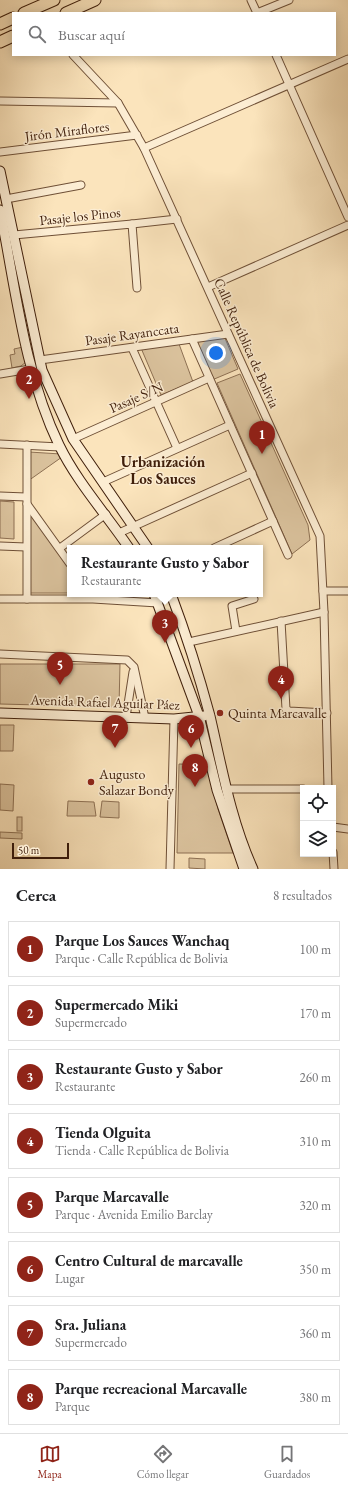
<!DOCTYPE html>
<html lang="es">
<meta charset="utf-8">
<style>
:root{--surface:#fff;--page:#f6f6f6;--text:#202124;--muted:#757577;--line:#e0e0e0;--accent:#8f2418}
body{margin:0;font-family:"EB Garamond",serif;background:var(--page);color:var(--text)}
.controls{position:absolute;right:12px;bottom:12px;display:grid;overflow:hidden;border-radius:0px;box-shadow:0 2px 10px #0003}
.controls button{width:36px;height:36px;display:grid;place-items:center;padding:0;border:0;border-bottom:1px solid var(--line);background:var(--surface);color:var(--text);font:20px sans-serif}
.scale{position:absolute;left:12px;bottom:10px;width:57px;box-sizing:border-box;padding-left:4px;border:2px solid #401f0b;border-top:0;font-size:11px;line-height:14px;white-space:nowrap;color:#401f0b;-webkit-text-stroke:3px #fcedd3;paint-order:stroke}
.you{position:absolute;left:216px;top:353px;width:14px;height:14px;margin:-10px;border:3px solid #fff;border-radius:50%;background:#1a73e8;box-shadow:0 0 0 6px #1a73e833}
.badge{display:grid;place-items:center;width:26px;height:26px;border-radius:50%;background:var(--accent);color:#fff;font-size:13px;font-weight:700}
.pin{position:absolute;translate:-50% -33px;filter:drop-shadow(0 1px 2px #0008)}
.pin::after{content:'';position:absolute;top:21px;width:14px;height:12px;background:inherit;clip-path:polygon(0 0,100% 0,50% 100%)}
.popup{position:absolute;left:67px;top:545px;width:196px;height:52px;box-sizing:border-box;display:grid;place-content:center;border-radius:0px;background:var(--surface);filter:drop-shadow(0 1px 3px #0005);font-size:13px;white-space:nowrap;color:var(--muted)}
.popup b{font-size:15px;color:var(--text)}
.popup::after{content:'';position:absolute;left:50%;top:100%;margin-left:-8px;border:8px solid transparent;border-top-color:var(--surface)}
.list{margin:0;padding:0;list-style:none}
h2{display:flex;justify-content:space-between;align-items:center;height:52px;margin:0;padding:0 16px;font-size:17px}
h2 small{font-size:13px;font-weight:400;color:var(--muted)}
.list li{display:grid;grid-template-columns:26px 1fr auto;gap:12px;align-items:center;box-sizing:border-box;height:56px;margin:0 8px 8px;padding:0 8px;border:1px solid var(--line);border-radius:0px}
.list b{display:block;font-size:15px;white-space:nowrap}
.list p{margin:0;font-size:13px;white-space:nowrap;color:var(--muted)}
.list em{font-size:13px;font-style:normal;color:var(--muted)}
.icon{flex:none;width:22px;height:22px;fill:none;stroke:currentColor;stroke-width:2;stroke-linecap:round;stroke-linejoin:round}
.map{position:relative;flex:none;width:348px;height:869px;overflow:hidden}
.search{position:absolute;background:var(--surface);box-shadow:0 2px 10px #0003;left:12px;right:12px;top:12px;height:44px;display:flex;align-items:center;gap:10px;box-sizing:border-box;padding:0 14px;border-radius:0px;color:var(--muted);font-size:15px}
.sheet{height:564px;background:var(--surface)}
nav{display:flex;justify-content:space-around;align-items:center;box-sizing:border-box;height:56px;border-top:1px solid var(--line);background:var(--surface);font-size:11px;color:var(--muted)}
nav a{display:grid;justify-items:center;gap:2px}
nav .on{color:var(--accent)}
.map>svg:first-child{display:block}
.green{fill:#dbc39e;stroke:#8e7154}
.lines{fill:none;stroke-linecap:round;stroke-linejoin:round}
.street-casing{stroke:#6f5037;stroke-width:9}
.secondary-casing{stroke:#401f0b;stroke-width:11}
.primary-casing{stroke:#401f0b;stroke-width:13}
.street{stroke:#fcedd3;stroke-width:7}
.secondary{stroke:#fcedd3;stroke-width:9}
.primary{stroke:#fbe4bc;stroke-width:11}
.poi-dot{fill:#8f2418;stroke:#fcedd3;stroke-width:1.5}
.labels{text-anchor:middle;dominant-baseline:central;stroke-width:3;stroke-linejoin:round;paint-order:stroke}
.street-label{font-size:14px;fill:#401f0b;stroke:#fcedd3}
.poi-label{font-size:14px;fill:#401f0b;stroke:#fcedd3;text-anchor:start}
.neighbourhood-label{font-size:15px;font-weight:bold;fill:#401f0b;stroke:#fcedd3}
</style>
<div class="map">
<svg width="348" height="869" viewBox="0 0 348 869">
<rect width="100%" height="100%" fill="#fbe4bc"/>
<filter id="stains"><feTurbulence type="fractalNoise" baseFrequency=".005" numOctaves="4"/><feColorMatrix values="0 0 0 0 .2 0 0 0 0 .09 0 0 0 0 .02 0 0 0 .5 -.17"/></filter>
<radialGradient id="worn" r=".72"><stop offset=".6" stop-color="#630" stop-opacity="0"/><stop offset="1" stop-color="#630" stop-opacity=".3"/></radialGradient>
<g class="green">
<path d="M224,336L238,369L212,380L194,341Z"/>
<path d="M179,344L193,382L161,395L141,348Z"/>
<path d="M23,347L26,362L21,366L12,368L10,355L15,354L14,349Z"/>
<path d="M240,374L308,525L310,540L292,554L217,383Z"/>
<path d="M29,452L61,454L62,457L28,481Z"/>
<path d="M0,501L14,502V539L0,538Z"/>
<path d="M29,511L70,570V593H29Z"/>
<path d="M0,664H120L119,707L0,704Z"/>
<path d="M0,725H14L13,751H0Z"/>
<path d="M179,764L207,765L218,809L233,853H177Z"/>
<path d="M0,784L14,785L13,811L0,810Z"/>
<path d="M68,801L94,802L96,816H67Z"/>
<path d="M102,801L119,802V818L100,817Z"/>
<rect x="17" y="817" width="5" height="14"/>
<path d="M0,832L22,833V839L0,838Z"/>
<path d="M189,858L205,859V869L189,868Z"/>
</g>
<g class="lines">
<defs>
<g id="street">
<path d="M251,0L257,13"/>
<path d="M257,13L289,0"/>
<path d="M73,55L118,103L144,148L320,536L324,612L328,788"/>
<path d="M276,55L348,217"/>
<path d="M0,101L118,103"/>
<path d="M144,148L348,59"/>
<path d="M0,152L137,135"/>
<path d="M6,199L81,185"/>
<path d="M132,224L177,219"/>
<path d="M14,235L132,224L137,288"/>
<path d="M208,287L348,225"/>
<path d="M192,339L288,555"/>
<path d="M132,348L177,448"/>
<path d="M40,360L228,334"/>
<path d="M0,374L30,369"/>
<path d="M73,439L209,378"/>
<path d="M0,444L60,447"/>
<path d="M27,445V599"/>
<path d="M103,482L230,425"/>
<path d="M0,496L26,497"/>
<path d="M27,504L70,564"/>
<path d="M119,533L252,473"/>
<path d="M0,546L26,547"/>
<path d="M60,548L106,514"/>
<path d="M214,548L273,521"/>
<path d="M323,591H348"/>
<path d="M0,599H93L158,603"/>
<path d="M281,621L286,709L289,711L327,713"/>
<path d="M236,631L232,606L254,599"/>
<path d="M189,642L324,612"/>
<path d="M0,654L127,660L134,667L145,718"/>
<path d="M126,717L133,672"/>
<path d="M226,789H303"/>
<path d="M333,827L348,829"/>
<path d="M333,852L334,869"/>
<path d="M170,869L174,719"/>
</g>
<g id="secondary">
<path d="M0,171L42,370L73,439L148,548"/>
<path d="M0,210C16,290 24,372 59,445C77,482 106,514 129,548"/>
<path d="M154,594L199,716L217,790L244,869"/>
<path d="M171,594C186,634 199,675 210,716C222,768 231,821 253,869"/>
<path d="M0,713L174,719L204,716"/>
</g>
<g id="primary">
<path d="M24,13L54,0"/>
<path d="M66,13L95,0"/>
<path d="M0,24L13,18"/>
<path d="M0,42L13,36"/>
</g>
</defs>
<use href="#street" class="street-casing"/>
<use href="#secondary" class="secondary-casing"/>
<use href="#primary" class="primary-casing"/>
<use href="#street" class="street"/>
<use href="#secondary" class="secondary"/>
<use href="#primary" class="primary"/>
</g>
<g class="poi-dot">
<circle cx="220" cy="713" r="4"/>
<circle cx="91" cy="782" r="4"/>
</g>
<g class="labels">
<g class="street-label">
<text transform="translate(67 131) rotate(-7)">Jirón Miraflores</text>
<text transform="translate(80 216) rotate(-6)">Pasaje los Pinos</text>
<text transform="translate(132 334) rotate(-8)">Pasaje Rayanccata</text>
<text transform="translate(247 343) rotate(66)">Calle República de Bolivia</text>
<text transform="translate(136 397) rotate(-24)">Pasaje S/N</text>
<text transform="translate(105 702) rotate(2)">Avenida Rafael Aguilar Páez</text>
</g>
<g class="poi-label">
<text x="228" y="713">Quinta Marcavalle</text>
<text x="99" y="774">Augusto<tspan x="99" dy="16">Salazar Bondy</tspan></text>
</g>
<g class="neighbourhood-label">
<text x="163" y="461">Urbanización<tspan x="163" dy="17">Los Sauces</tspan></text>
</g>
</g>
<rect width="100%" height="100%" filter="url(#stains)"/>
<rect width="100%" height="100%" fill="url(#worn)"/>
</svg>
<div class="controls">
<button><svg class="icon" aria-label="locate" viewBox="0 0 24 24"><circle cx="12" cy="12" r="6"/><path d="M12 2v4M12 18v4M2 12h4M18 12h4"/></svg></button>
<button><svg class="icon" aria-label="layers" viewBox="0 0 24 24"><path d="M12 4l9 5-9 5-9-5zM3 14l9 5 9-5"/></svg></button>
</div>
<div class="scale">50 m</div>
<div class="you"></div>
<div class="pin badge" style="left:262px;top:454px">1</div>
<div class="pin badge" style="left:29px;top:399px">2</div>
<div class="pin badge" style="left:165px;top:643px">3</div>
<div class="popup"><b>Restaurante Gusto y Sabor</b>Restaurante</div>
<div class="pin badge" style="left:281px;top:699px">4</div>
<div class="pin badge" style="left:60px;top:685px">5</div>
<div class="pin badge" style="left:191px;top:748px">6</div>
<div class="pin badge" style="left:115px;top:748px">7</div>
<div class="pin badge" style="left:195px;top:787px">8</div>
<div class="search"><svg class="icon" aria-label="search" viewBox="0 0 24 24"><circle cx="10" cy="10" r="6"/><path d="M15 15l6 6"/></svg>Buscar aquí</div>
</div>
<section class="sheet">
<h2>Cerca<small>8 resultados</small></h2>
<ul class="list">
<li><span class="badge">1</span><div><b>Parque Los Sauces Wanchaq</b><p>Parque · Calle República de Bolivia</p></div><em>100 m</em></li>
<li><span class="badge">2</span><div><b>Supermercado Miki</b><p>Supermercado</p></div><em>170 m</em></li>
<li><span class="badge">3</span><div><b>Restaurante Gusto y Sabor</b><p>Restaurante</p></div><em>260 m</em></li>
<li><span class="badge">4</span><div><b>Tienda Olguita</b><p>Tienda · Calle República de Bolivia</p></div><em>310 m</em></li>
<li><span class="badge">5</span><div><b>Parque Marcavalle</b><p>Parque · Avenida Emilio Barclay</p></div><em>320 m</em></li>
<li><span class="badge">6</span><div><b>Centro Cultural de marcavalle</b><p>Lugar</p></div><em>350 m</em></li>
<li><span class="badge">7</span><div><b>Sra. Juliana</b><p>Supermercado</p></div><em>360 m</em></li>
<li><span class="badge">8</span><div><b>Parque recreacional Marcavalle</b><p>Parque</p></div><em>380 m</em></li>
</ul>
</section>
<nav>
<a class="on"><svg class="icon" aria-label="map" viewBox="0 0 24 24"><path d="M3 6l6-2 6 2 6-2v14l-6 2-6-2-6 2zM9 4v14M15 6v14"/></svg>Mapa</a>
<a><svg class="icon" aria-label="directions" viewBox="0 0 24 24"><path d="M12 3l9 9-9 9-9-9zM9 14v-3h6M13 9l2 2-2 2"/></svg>Cómo llegar</a>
<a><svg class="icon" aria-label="saved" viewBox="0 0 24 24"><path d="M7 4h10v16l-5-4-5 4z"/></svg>Guardados</a>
</nav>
